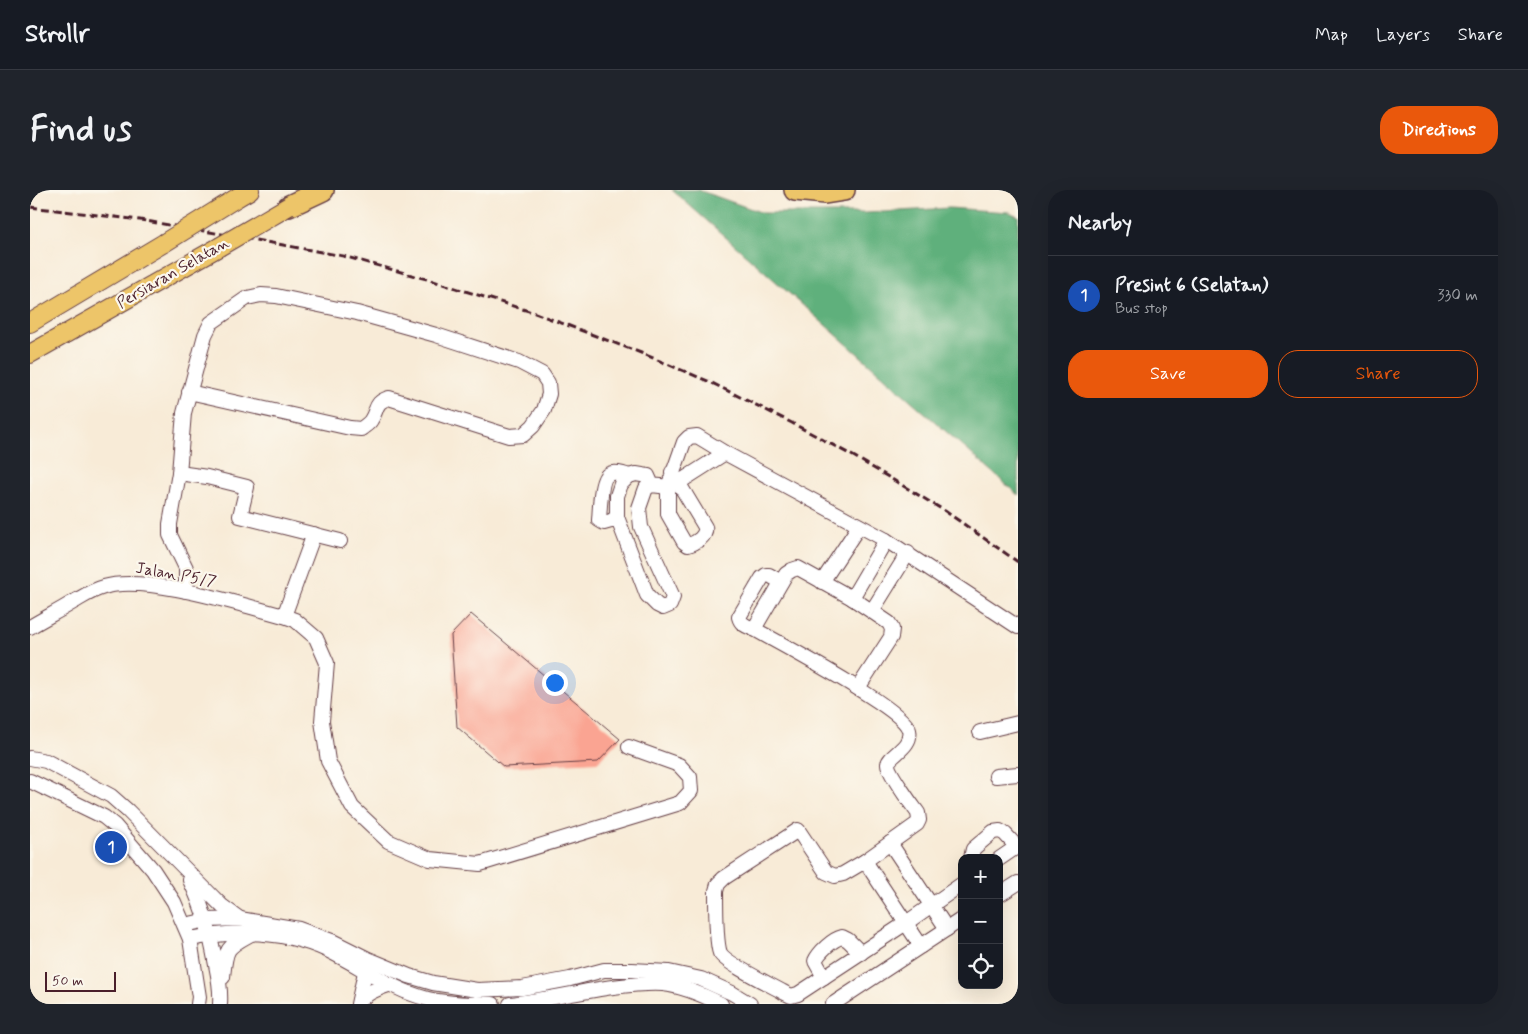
<!DOCTYPE html>
<meta charset="utf-8">
<style>
:root{--surface:#171b24;--page:#20242c;--text:#f1f3f6;--muted:#9ea1a6;--line:#363941;--accent:#ea580c}
body{margin:0;font-family:Mynerve,sans-serif;background:var(--page);color:var(--text)}
.controls{position:absolute;right:15px;bottom:15px;display:grid;overflow:hidden;border-radius:10px;box-shadow:0 5px 20px #0002}
.controls button{width:45px;height:45px;display:grid;place-items:center;padding:0;border:0;border-bottom:1px solid var(--line);background:var(--surface);color:var(--text);font:25px sans-serif}
.scale{position:absolute;left:15px;bottom:12px;width:71px;box-sizing:border-box;padding-left:5px;border:2px solid #4a1f2b;border-top:0;font-size:14px;line-height:18px;white-space:nowrap;color:#4a1f2b;-webkit-text-stroke:4px #fbf7ec;paint-order:stroke}
.you{position:absolute;left:524px;top:492px;width:18px;height:18px;margin:-12px;border:4px solid #fff;border-radius:50%;background:#1a73e8;box-shadow:0 0 0 8px #1a73e833}
.badge{display:grid;place-items:center;width:32px;height:32px;border-radius:50%;background:var(--accent);color:#fff;font-size:16px;font-weight:700}
.pin{position:absolute;translate:-50% -50%;border:2px solid #fff;box-shadow:0 1px 5px #0006}
.list{margin:0;padding:0;list-style:none}
h2{display:flex;justify-content:space-between;align-items:center;height:65px;margin:0;padding:0 20px;font-size:21px}
h2 small{font-size:16px;font-weight:400;color:var(--muted)}
.list li{display:grid;grid-template-columns:32px 1fr auto;gap:15px;align-items:center;box-sizing:border-box;height:80px;padding:0 20px;border-top:1px solid var(--line)}
.list b{display:block;font-size:19px;white-space:nowrap}
.list p{margin:0;font-size:16px;white-space:nowrap;color:var(--muted)}
.list em{font-size:16px;font-style:normal;color:var(--muted)}
.actions{display:flex;gap:10px;padding:15px 20px}
.actions a{flex:1;padding:11px 0;border:1px solid var(--accent);border-radius:20px;text-align:center;font-size:18px;color:var(--accent)}
.actions .main{background:var(--accent);color:#fff}
.icon{flex:none;width:28px;height:28px;fill:none;stroke:currentColor;stroke-width:2;stroke-linecap:round;stroke-linejoin:round}
.map{position:relative;flex:none;width:988px;height:814px;overflow:hidden;border-radius:20px}
header{display:flex;align-items:center;gap:30px;box-sizing:border-box;height:70px;padding:0 25px;background:var(--surface);border-bottom:1px solid var(--line)}
header strong{font-size:24px}
nav{display:flex;gap:28px;margin-inline-start:auto;font-size:18px}
.intro{display:flex;align-items:center;justify-content:space-between;box-sizing:border-box;height:120px;padding:0 30px}
h1{margin:0;font-size:35px}
.button{padding:12px 22px;border-radius:20px;background:var(--accent);color:#fff;font-size:18px;font-weight:700}
main{display:flex;gap:30px;padding:0 30px}
aside{flex:1;background:var(--surface);border-radius:20px;box-shadow:0 5px 20px #0002}
.map>svg:first-child{display:block}
.forest{fill:#5eb07b;stroke:#546853}
.building{fill:#faa492}
.lines{fill:none;stroke-linecap:round;stroke-linejoin:round}
.minor-casing{stroke:#643e45;stroke-width:16}
.major-casing{stroke:#643e45;stroke-width:20}
.highway-casing{stroke:#643e45;stroke-width:24}
.minor{stroke:#fff;stroke-width:14}
.major{stroke:#edc569;stroke-width:18}
.highway{stroke:#edc569;stroke-width:21}
.rail{stroke:#4a1f2b;stroke-width:3;stroke-dasharray:8 4;stroke-linecap:butt}
.major-bridge-casing{stroke:#643e45;stroke-width:20;stroke-linecap:butt}
.major-bridge{stroke:#edc569;stroke-width:18}
.labels{text-anchor:middle;dominant-baseline:central;stroke-width:4.5;stroke-linejoin:round;paint-order:stroke}
.street-label{font-size:16px;fill:#4a1f2b;stroke:#fbf7ec}
</style>
<header>
<strong>Strollr</strong>
<nav><a>Map</a><a>Layers</a><a>Share</a></nav>
</header>
<div class="intro"><h1>Find us</h1><a class="button">Directions</a></div>
<main>
<div class="map">
<svg width="988" height="814" viewBox="0 0 988 814">
<rect width="100%" height="100%" fill="#fbf7ec"/>
<filter id="ink" filterUnits="userSpaceOnUse"><feTurbulence type="fractalNoise" baseFrequency=".02" numOctaves="2"/><feDisplacementMap in="SourceGraphic" scale="10" xChannelSelector="R" yChannelSelector="G"/><feConvolveMatrix kernelMatrix="1 2 1 2 8 2 1 2 1" color-interpolation-filters="sRGB"/></filter>
<filter id="wash" filterUnits="userSpaceOnUse"><feTurbulence type="fractalNoise" baseFrequency=".0096" numOctaves="4" result="noise"/><feDisplacementMap in="SourceGraphic" scale="20" xChannelSelector="R" yChannelSelector="G"/><feGaussianBlur stdDeviation="1.12" result="paint"/><feColorMatrix in="noise" values="0 0 0 0 0 0 0 0 0 0 0 0 0 0 0 0 0 1.4 0 .05"/><feComposite in="paint" operator="in"/></filter>
<g filter="url(#wash)">
<rect width="100%" height="100%" fill="#f8ebd7"/>
<path class="forest" d="M642,0H668L733,23H836L919,18L979,22L988,26V305Z"/>
<g id="blocks">
<path class="building" d="M441,424L590,549L568,572L474,577L427,537L421,445Z"/>
</g>
</g>
<g filter="url(#ink)">
<use href="#blocks" fill-opacity="0" stroke="#643e45" stroke-width="1"/>
<g class="lines">
<defs>
<g id="minor">
<path d="M642,282L675,337C677,346 666,353 658,355L654,352L638,324V297L654,252L659,247L667,246L695,263L856,350L988,437"/>
<path d="M149,283L177,287L217,297L210,326L310,351"/>
<path d="M648,293L695,263"/>
<path d="M622,295L618,286L606,284L599,286L591,294L587,306V327L617,405L627,415L633,418L640,415L643,407L611,337L609,318L616,298L622,295L638,297"/>
<path d="M587,327L581,331L574,333L569,330C570,320 570,288 579,284C585,281 593,284 599,286"/>
<path d="M751,392L739,385H736L732,388L709,427C711,435 717,436 724,439C749,453 874,519 879,540C883,557 859,565 858,574C858,582 882,615 888,623L889,630L887,634L835,671L813,684L805,686L796,682L768,640L694,688L688,694L686,701C686,714 686,753 690,763C695,773 741,795 753,802L761,806L768,804L876,733L932,694"/>
<path d="M792,392L829,336"/>
<path d="M156,401V378L140,345V334L149,283L154,223L175,145L181,133L217,108L231,105L246,106L327,123L406,145L489,172L512,184L518,193L519,204L514,220L503,236L493,245L479,246L359,208C344,212 348,220 341,230C339,234 334,236 331,239L320,238L159,202"/>
<path d="M822,408L856,350"/>
<path d="M842,421L878,363"/>
<path d="M254,426L284,344"/>
<path d="M0,437C13,429 27,422 40,414C51,408 62,400 74,397C115,384 211,415 254,426L265,430L286,448L297,473L292,531L298,571L322,617L358,651L400,669L450,674L650,613L661,601L660,587L649,575L599,557"/>
<path d="M724,439L756,384L762,380L768,378L822,408L859,433L862,439L861,447L828,498"/>
<path d="M950,542L988,533"/>
<path d="M0,568L16,571L81,606L98,621L182,706L192,716L210,729"/>
<path d="M966,586L988,584"/>
<path d="M0,591L74,627L85,636L123,680L144,712L160,749L169,807L168,814"/>
<path d="M860,653L917,739"/>
<path d="M941,668L943,659L963,642L970,641L975,644L987,657"/>
<path d="M969,669L988,656"/>
<path d="M835,671L891,756"/>
<path d="M160,690C174,720 180,742 186,775C189,789 191,801 190,814"/>
<path d="M969,705L988,693"/>
<path d="M155,735L177,730L210,729L269,739L302,751L338,769L379,786L403,793L447,800L492,798L540,789L574,780H602L639,782L671,789L702,803L720,814"/>
<path d="M160,749C206,740 255,740 299,761C332,777 362,800 398,809C419,814 442,814 463,814"/>
<path d="M193,787C196,759 195,758 221,744"/>
<path d="M794,787L785,771C789,762 803,749 812,747L818,750L831,763"/>
<path d="M329,811C338,802 348,798 361,794"/>
<path d="M328,814L337,773"/>
<path d="M480,814C515,810 548,802 583,797C599,795 617,793 633,794C653,796 673,805 691,814"/>
<path d="M803,814L932,729"/>
</g>
<g id="major">
<path d="M208,7L220,0"/>
<path d="M0,133L134,53"/>
<path d="M0,164L189,57"/>
</g>
<g id="highway">
<path d="M765,0L795,3L814,0"/>
<path d="M259,16L293,0"/>
</g>
</defs>
<use href="#minor" class="minor-casing"/>
<use href="#major" class="major-casing"/>
<use href="#highway" class="highway-casing"/>
<use href="#minor" class="minor"/>
<use href="#major" class="major"/>
<use href="#highway" class="highway"/>
<path class="rail" d="M0,17L110,30L220,49L313,66L400,90L505,123L611,163L680,192L762,233L825,267L915,321L988,372"/>
<defs>
<g id="major-bridge">
<path d="M134,53L208,7"/>
<path d="M189,57L259,16"/>
</g>
</defs>
<use href="#major-bridge" class="major-bridge-casing"/>
<use href="#major-bridge" class="major-bridge"/>
</g>
</g>
<g class="labels">
<g class="street-label">
<text transform="translate(143 83) rotate(-30)">Persiaran Selatan</text>
<text transform="translate(146 385) rotate(10)">Jalan P5/7</text>
</g>
</g>
</svg>
<div class="controls">
<button>+</button>
<button>−</button>
<button><svg class="icon" aria-label="locate" viewBox="0 0 24 24"><circle cx="12" cy="12" r="6"/><path d="M12 2v4M12 18v4M2 12h4M18 12h4"/></svg></button>
</div>
<div class="scale">50 m</div>
<div class="you"></div>
<div class="pin badge" style="left:81px;top:657px;background:#1a4fb4">1</div>
</div>
<aside>
<h2>Nearby<small></small></h2>
<ul class="list">
<li><span class="badge" style="background:#1a4fb4">1</span><div><b>Presint 6 (Selatan)</b><p>Bus stop</p></div><em>330 m</em></li>
</ul>
<div class="actions"><a class="main">Save</a><a>Share</a></div>
</aside>
</main>
